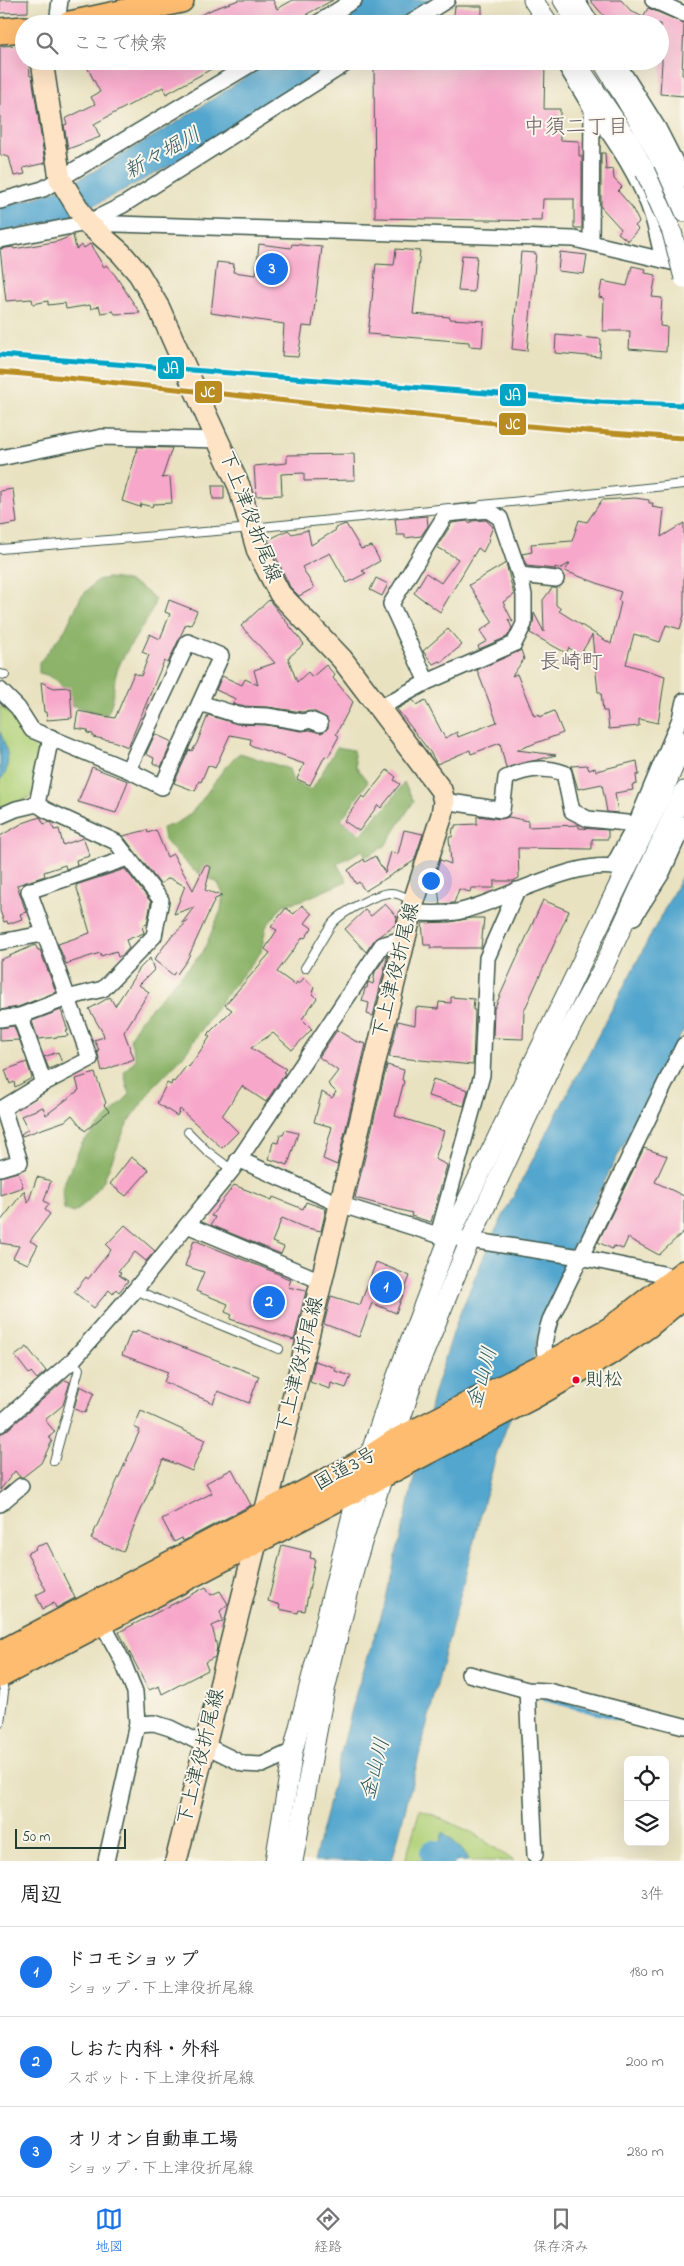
<!DOCTYPE html>
<html lang="ja">
<meta charset="utf-8">
<style>
:root{--surface:#fff;--page:#f6f6f6;--text:#202124;--muted:#757577;--line:#e0e0e0;--accent:#1a73e8}
body{margin:0;font-family:"Indie Flower","Klee One",sans-serif;background:var(--page);color:var(--text)}
.controls{position:absolute;right:15px;bottom:15px;display:grid;overflow:hidden;border-radius:8px;box-shadow:0 5px 20px #0002}
.controls button{width:45px;height:45px;display:grid;place-items:center;padding:0;border:0;border-bottom:1px solid var(--line);background:var(--surface);color:var(--text);font:25px sans-serif}
.scale{position:absolute;left:15px;bottom:12px;width:111px;box-sizing:border-box;padding-left:5px;border:2px solid #1f3d34;border-top:0;font-size:14px;line-height:18px;white-space:nowrap;color:#1f3d34;-webkit-text-stroke:4px #fbf7ec;paint-order:stroke}
.you{position:absolute;left:430px;top:880px;width:18px;height:18px;margin:-12px;border:4px solid #fff;border-radius:50%;background:#1a73e8;box-shadow:0 0 0 8px #1a73e833}
.badge{display:grid;place-items:center;width:32px;height:32px;border-radius:50%;background:var(--accent);color:#fff;font-size:16px;font-weight:700}
.pin{position:absolute;translate:-50% -50%;border:2px solid #fff;box-shadow:0 1px 5px #0006}
.list{margin:0;padding:0;list-style:none}
h2{display:flex;justify-content:space-between;align-items:center;height:65px;margin:0;padding:0 20px;font-size:21px}
h2 small{font-size:16px;font-weight:400;color:var(--muted)}
.list li{display:grid;grid-template-columns:32px 1fr auto;gap:15px;align-items:center;box-sizing:border-box;height:90px;padding:0 20px;border-top:1px solid var(--line)}
.list b{display:block;font-size:19px;white-space:nowrap}
.list p{margin:0;font-size:16px;white-space:nowrap;color:var(--muted)}
.list em{font-size:16px;font-style:normal;color:var(--muted)}
.icon{flex:none;width:28px;height:28px;fill:none;stroke:currentColor;stroke-width:2;stroke-linecap:round;stroke-linejoin:round}
.map{position:relative;flex:none;width:684px;height:1861px;overflow:hidden}
.search{position:absolute;background:var(--surface);box-shadow:0 5px 20px #0002;left:15px;right:15px;top:15px;height:55px;display:flex;align-items:center;gap:12px;box-sizing:border-box;padding:0 18px;border-radius:28px;color:var(--muted);font-size:19px}
.sheet{height:335px;background:var(--surface)}
nav{display:flex;justify-content:space-around;align-items:center;box-sizing:border-box;height:70px;border-top:1px solid var(--line);background:var(--surface);font-size:14px;color:var(--muted)}
nav a{display:grid;justify-items:center;gap:2px}
nav .on{color:var(--accent)}
.map>svg:first-child{display:block}
.green{fill:#b1d179;stroke:#688756}
.forest{fill:#8cb369;stroke:#56784e}
.water{fill:#52a6ce;stroke:#387281}
.lines{fill:none;stroke-linecap:round;stroke-linejoin:round}
.stream{stroke:#52a6ce;stroke-width:4.5}
.river{stroke:#52a6ce;stroke-width:26}
.building{fill:#f7a8ca}
.service-casing{stroke:#3d5649;stroke-width:10}
.minor-casing{stroke:#3d5649;stroke-width:18}
.tertiary-casing{stroke:#3d5649;stroke-width:21}
.secondary-casing{stroke:#3d5649;stroke-width:24}
.trunk-casing{stroke:#3d5649;stroke-width:28}
.service{stroke:#fff;stroke-width:8}
.minor{stroke:#fff;stroke-width:15}
.tertiary{stroke:#fff;stroke-width:19}
.secondary{stroke:#fee4c5;stroke-width:21}
.trunk{stroke:#fdbc6f;stroke-width:25}
.tertiary-bridge-casing{stroke:#3d5649;stroke-width:21;stroke-linecap:butt}
.tertiary-bridge{stroke:#fff;stroke-width:19}
.rail-1-casing{stroke:#fbf7ec;stroke-width:9}
.rail-2-casing{stroke:#fbf7ec;stroke-width:9}
.rail-1{stroke:#02a4c6;stroke-width:5}
.rail-2{stroke:#b88d20;stroke-width:5}
.bus-dot{fill:#e4002b;stroke:#fbf7ec;stroke-width:2}
.labels{text-anchor:middle;dominant-baseline:central;stroke-width:4;stroke-linejoin:round;paint-order:stroke}
.bus-label{font-size:19px;fill:#1f3d34;stroke:#fbf7ec;text-anchor:start}
.street-label{font-size:20px;fill:#1f3d34;stroke:#fbf7ec}
.neighbourhood-label{font-size:21px;fill:#6b6268;stroke:#fbf7ec}
.water-label{font-size:21px;font-style:italic;fill:#2e5c62;stroke:#fbf7ec}
.line-badge{stroke:#fbf7ec;stroke-width:2}
.badge-label{font-size:14px;text-anchor:middle;font-weight:bold;fill:#fff}
</style>
<div class="map">
<svg width="684" height="1861" viewBox="0 0 684 1861">
<rect width="100%" height="100%" fill="#fbf7ec"/>
<filter id="ink" filterUnits="userSpaceOnUse"><feTurbulence type="fractalNoise" baseFrequency=".02" numOctaves="2"/><feDisplacementMap in="SourceGraphic" scale="10" xChannelSelector="R" yChannelSelector="G"/><feConvolveMatrix kernelMatrix="1 2 1 2 8 2 1 2 1" color-interpolation-filters="sRGB"/></filter>
<filter id="wash" filterUnits="userSpaceOnUse"><feTurbulence type="fractalNoise" baseFrequency=".0096" numOctaves="4" result="noise"/><feDisplacementMap in="SourceGraphic" scale="20" xChannelSelector="R" yChannelSelector="G"/><feGaussianBlur stdDeviation="1.12" result="paint"/><feColorMatrix in="noise" values="0 0 0 0 0 0 0 0 0 0 0 0 0 0 0 0 0 1.4 0 .05"/><feComposite in="paint" operator="in"/></filter>
<g filter="url(#wash)">
<rect width="100%" height="100%" fill="#e9e2c1"/>
<g class="green">
<path d="M0,706C13,712 32,742 44,755L35,793L26,799L0,810Z"/>
<path d="M420,1809L473,1833L514,1861H405Z"/>
</g>
<g class="forest">
<path d="M108,578C131,580 138,584 155,599C154,616 124,649 117,671C112,685 116,702 106,715L67,704C67,687 56,676 39,673V663L65,630L81,597L97,580Z"/>
<path d="M337,747L353,750L356,767L368,782L341,820L361,835L379,812L383,811L404,783L414,801L385,846L366,857L362,850L337,864L347,881L303,900L283,905L266,927L261,952L226,995L183,1056L153,1087L126,1126L103,1182L88,1201L73,1213L64,1209L62,1188L82,1143L129,1095L124,1072L136,1059L130,1040L132,1034L141,1019L203,952L221,910L223,894L218,883L193,870L176,853L164,839L162,828C168,826 175,824 180,821C202,810 217,769 240,753L289,769L293,782L312,790Z"/>
</g>
<g class="water">
<path d="M368,0H432L396,24H330Z"/>
<path d="M270,61H339L179,161L85,210L67,217L0,234V206C47,199 85,177 125,153C175,125 222,93 270,61Z"/>
<path d="M0,732C7,746 13,768 0,780Z"/>
<path d="M684,872V1029L600,1190L556,1285L538,1334L533,1358L496,1455L392,1861H314L356,1693L384,1607L434,1392L458,1318L492,1237Z"/>
<path d="M443,1832L464,1851L468,1861H435Z"/>
</g>
<g class="lines">
<path class="stream" d="M545,1699L684,1735"/>
<path class="river" d="M433,1853L442,1861"/>
</g>
<g id="blocks">
<g class="building">
<path d="M0,0H28V12L0,13Z"/>
<path d="M239,0H273L277,9L293,0H333L307,14L309,17L297,24H182L213,9Z"/>
<path d="M590,0H621L631,11L643,17L648,8L684,23L682,75H684V96L660,94L662,62L660,24H611Z"/>
<path d="M455,6H482V24H453Z"/>
<path d="M24,45V61H29L30,76H32L45,163L23,168L25,174L14,176L9,157L0,155V46Z"/>
<path d="M84,61H226L166,94L163,87L94,124L100,137L68,149L64,125L67,124L65,119L95,104L91,97L100,92Z"/>
<path d="M374,61L545,63L544,109H560V140L579,141V156H582V228H574V199H543L542,221L375,218Z"/>
<path d="M601,153H605L606,170L613,169L614,179L622,187L618,191L631,206L639,222L635,226L638,229L628,241L618,233L621,229L601,207Z"/>
<path d="M73,235L76,249L82,245L84,248L90,244L104,267L106,265L115,275L140,313L115,314L113,311L101,313L99,306L91,309L90,305L66,309L65,303L48,305V301L33,304L32,299L6,301L0,249L13,247L14,249L59,241Z"/>
<path d="M259,244L291,248L292,244L322,247L312,327L303,326L298,357L282,356L284,324L211,313L217,262L234,264L233,272L256,275Z"/>
<path d="M396,249L420,251L413,314L450,317V319L484,321L482,347L469,346V342L368,334L376,264L394,265Z"/>
<path d="M521,252L536,253L527,351L512,349Z"/>
<path d="M560,252L587,255L584,274L558,271Z"/>
<path d="M462,255L477,256L474,292L458,291Z"/>
<path d="M632,266L646,269L645,273L656,275L652,297L662,298L660,326L667,327L666,352L629,349L630,331H603L604,298L599,297L602,281L627,286Z"/>
<path d="M556,335L601,339L600,357L555,353Z"/>
<path d="M138,447L172,448L162,478L170,477L172,503L153,504L152,507L141,504L140,507L122,501Z"/>
<path d="M354,454L355,480L304,481V473L281,474L282,495L256,496L254,466L287,463V455Z"/>
<path d="M212,486H224V499H213Z"/>
<path d="M13,489L17,523L0,526V491Z"/>
<path d="M635,498L649,500V503H653L652,507L664,509L661,537L684,523V615L680,629L666,625L660,642L634,634L626,664L665,676L658,723L639,719V726L609,729L607,711H603L601,692H598L592,635L580,655L569,648L566,653L530,633L533,624L534,613L544,632L543,600L552,588H556V605L561,609L559,611L611,644L621,602L618,600L621,592L565,571L570,563L560,569L555,567V569L527,566L522,554L532,552L531,544L572,541L579,520L587,522L602,500Z"/>
<path d="M427,516L428,526L421,536L405,538V535H397L395,519Z"/>
<path d="M486,520L493,527L488,539L489,540L483,552L478,548L440,612L414,593L426,573L441,583L458,559L437,547L452,523L467,521L470,524L472,521Z"/>
<path d="M346,524L361,549L372,546L380,561L362,571L366,573L347,583L330,553L302,567L314,588L299,596L290,587L268,540L288,530L292,534L308,530L311,545L336,530L335,528Z"/>
<path d="M506,563L514,595L503,602L513,622L508,619L512,628L507,637L479,649L478,646L487,641L480,631L493,622L469,585Z"/>
<path d="M376,578L388,584L382,596L370,590Z"/>
<path d="M169,600L197,611L191,625L186,624L168,663L164,661L128,747L113,741L93,737V734L87,733L88,730L75,728L78,711L115,718L134,673L141,676L149,655L142,652L150,634L160,639L170,614L165,612Z"/>
<path d="M269,600L304,644L288,658L297,682L308,672L312,677L326,665L335,675L333,678L353,702L336,734L339,736L328,757L325,756L310,785L297,779L304,764L250,745L251,739L230,735L215,768L208,765L201,782L199,781L195,791L174,783L189,750L192,751L197,743L208,715L237,724L266,725L301,731L310,730L321,733L328,728L327,718L313,711L302,712L268,707L240,706L233,704L236,699L216,690L222,676L242,685L245,679L258,685L254,670L275,663L241,626Z"/>
<path d="M448,629L462,645L441,662L439,661L433,664L423,651Z"/>
<path d="M521,650L524,659L512,676L517,674L534,716L539,714L540,717L554,711L563,733L517,750L556,755L506,768L500,743L471,754L470,750L437,764L430,752L397,709L413,700L417,705L425,700L445,738L457,732L458,737L497,722L477,670Z"/>
<path d="M41,682L54,688L70,687L72,718L47,720L46,712H44Z"/>
<path d="M155,734L172,742L161,767L153,763L154,758L146,754Z"/>
<path d="M637,761L639,775H636L637,784L632,785L633,790L615,793L618,813L607,812L602,784L578,789L571,766L587,765L589,770L595,768L596,771Z"/>
<path d="M92,767L128,781L116,813L78,802Z"/>
<path d="M387,770L396,777L394,780L400,784L381,808L378,805L359,831L344,821L362,796L365,798Z"/>
<path d="M477,816L501,819L509,817L528,821V827L579,825V828L608,830V839H592V849L518,848L519,878L513,881H494V888H471L470,892L459,889L454,903L440,904L438,888L432,885L440,860L451,864L449,837H452L453,828H455V825L477,824Z"/>
<path d="M40,817L44,824L51,822L54,830L59,829L63,845L83,838L90,856L76,860L77,865L66,869L65,865L44,872L45,876L17,885L26,912L20,914L22,919L8,924L7,921L4,922L0,911V836L23,823Z"/>
<path d="M147,830L148,833L156,830L167,857L173,854L193,890L205,865L211,867L205,890L216,894L218,892L217,894L222,896L215,899L187,960L177,974L175,972L173,975L154,960L169,939L188,921L182,923L194,907L174,914L185,886L169,878L160,884L123,836Z"/>
<path d="M404,830L423,834L414,861L365,891L359,882L356,884L348,870L364,859L365,862L375,856L385,873L391,852L398,854Z"/>
<path d="M125,869L151,902L147,924L142,926L144,933L126,940L129,948L123,955L118,957L116,951L101,956L100,953L66,964L58,944L90,933L76,885Z"/>
<path d="M543,900L569,911L524,1011L523,1039L493,1038L494,1009Z"/>
<path d="M385,904L397,917L396,924L375,939L366,952L345,929L365,910L371,916Z"/>
<path d="M302,905L312,914L305,923L312,928L305,938L303,937L277,972L295,985L297,982L299,984L304,978L314,987L312,993L317,998L302,1019L312,1029L292,1050L273,1033L251,1048L286,1069L283,1072L285,1073L266,1102L242,1086L222,1116L238,1132L222,1148L180,1109L177,1116L157,1103L167,1083L171,1085L172,1081L174,1082L187,1065L189,1067L210,1037L207,1035L232,1010L225,1005L270,953L265,949L277,930L271,927L286,908L294,914Z"/>
<path d="M471,918H484L481,948H431V945H424L422,923L450,922Z"/>
<path d="M35,945L38,950H40L56,992L18,1007L0,1010V960Z"/>
<path d="M388,954L373,1016L367,1014L369,1003L362,1001L365,988H367L368,982L373,984L375,972Z"/>
<path d="M150,958L154,970L139,985L149,992L124,1032L134,1059L102,1071L97,1050H99L94,1040L104,1037L103,1033L89,1009L110,997L115,1006L140,968Z"/>
<path d="M451,997L474,999L473,1010H475L473,1065L389,1057L398,1021L415,1025L416,1007L438,1009L439,1002L451,1003Z"/>
<path d="M61,1010L68,1031H66L68,1036L38,1039L32,1021Z"/>
<path d="M14,1026L19,1040L0,1041V1028Z"/>
<path d="M337,1030L355,1041L366,1044L337,1165L323,1159L332,1127L314,1122L322,1092L332,1098L336,1092L328,1084L338,1071L319,1057Z"/>
<path d="M58,1052L62,1063L49,1069L44,1057Z"/>
<path d="M27,1062L32,1078L15,1087L14,1082L10,1084L5,1070Z"/>
<path d="M387,1065L404,1070L402,1080L404,1081L395,1116L444,1131L435,1159L447,1165L431,1222L411,1216L412,1213L355,1198Z"/>
<path d="M95,1073L106,1103L104,1105L109,1111L85,1131L72,1115L65,1121L22,1136L21,1134L28,1129L21,1116L43,1107L46,1115L79,1090L76,1079Z"/>
<path d="M433,1079L468,1090L464,1106L428,1096Z"/>
<path d="M285,1130L298,1133L288,1165L269,1159L273,1142L278,1143L280,1135H283Z"/>
<path d="M644,1148L667,1156L655,1182L684,1196V1231L659,1255L628,1238L623,1249L614,1246L612,1249L598,1242Z"/>
<path d="M131,1157L149,1170L126,1196L110,1184Z"/>
<path d="M18,1172L23,1187L0,1195V1177Z"/>
<path d="M37,1177L51,1181L44,1201L49,1204L45,1210L50,1214L30,1241L38,1245L28,1264L13,1258L19,1246L0,1243V1222L24,1191L28,1203Z"/>
<path d="M234,1185L272,1200L273,1197L303,1209L306,1202L326,1209L321,1231L303,1227L282,1218L272,1242L284,1247L281,1254L211,1225L215,1217L211,1216Z"/>
<path d="M125,1225L155,1251L146,1261L135,1252L118,1271L121,1273L119,1275L128,1281L119,1292L116,1289L113,1294L109,1290L94,1308L74,1292L86,1277L88,1279L111,1250L106,1245Z"/>
<path d="M194,1240L274,1272L291,1280L288,1287L306,1291L294,1340L230,1319L232,1315L225,1312L228,1304L196,1291L204,1272L185,1266Z"/>
<path d="M376,1262L410,1276L396,1313L372,1303L359,1337L324,1324L331,1296L360,1305Z"/>
<path d="M137,1330L259,1376L249,1403L218,1391L213,1403L164,1382L168,1372L122,1355L131,1332L136,1333Z"/>
<path d="M27,1347L46,1371L37,1379L31,1372L29,1374L15,1356Z"/>
<path d="M315,1361L336,1368L335,1371L351,1376L346,1388L331,1383L330,1389L310,1382Z"/>
<path d="M65,1380L70,1382L63,1405L45,1420L55,1432L49,1437L52,1441L41,1463L23,1477H20L15,1471L0,1490V1434L6,1431Z"/>
<path d="M80,1386L94,1393L85,1413L74,1409Z"/>
<path d="M141,1411L205,1440L192,1471L163,1459L123,1552L91,1539L140,1430L134,1427Z"/>
<path d="M232,1469L251,1505L183,1541L182,1538L174,1542L162,1519L212,1493L206,1483Z"/>
<path d="M47,1543L75,1598L56,1608L54,1603L43,1609L36,1595L46,1590L27,1553L36,1549L35,1547Z"/>
<path d="M282,1545L311,1552L310,1558L315,1559L305,1611L299,1610L298,1613L279,1609L280,1605L268,1601Z"/>
<path d="M206,1587L211,1595L220,1591L228,1604L220,1611L223,1621L212,1626L217,1647L215,1657L205,1662L208,1670L162,1694L159,1686L149,1690L119,1632Z"/>
</g>
</g>
</g>
<g filter="url(#ink)">
<use href="#blocks" fill-opacity="0" stroke="#3d5649" stroke-width="1"/>
<g class="lines">
<defs>
<g id="service">
<path d="M482,505L684,484"/>
<path d="M0,549L252,528L449,508"/>
<path d="M0,674L5,675"/>
<path d="M305,968C314,954 322,939 331,925C339,914 377,892 392,893C398,893 407,898 413,901"/>
<path d="M188,1132L207,1151L232,1170"/>
<path d="M135,1290L279,1349"/>
<path d="M54,1461L79,1369L72,1361"/>
<path d="M0,1722L4,1692L1,1677"/>
</g>
<g id="minor">
<path d="M576,0L592,24"/>
<path d="M653,0L684,14"/>
<path d="M57,24L60,0"/>
<path d="M316,24L354,0"/>
<path d="M409,24L447,0"/>
<path d="M563,61L592,109L591,242"/>
<path d="M616,61L658,128L684,179"/>
<path d="M592,109C616,142 641,179 653,218C657,232 660,246 663,260"/>
<path d="M0,201L43,189L256,61"/>
<path d="M87,223L574,239L684,265"/>
<path d="M0,240L87,223L123,205L350,61"/>
<path d="M0,458L102,437L219,440"/>
<path d="M520,575L556,579"/>
<path d="M0,690L18,708L32,730L128,770L162,787L221,656L188,642L128,770"/>
<path d="M200,703L238,715L267,716L303,722L310,720L320,724"/>
<path d="M379,708L427,682L514,644L524,624V595L520,576L500,518L488,510L446,514L391,604L427,682"/>
<path d="M444,801L502,810L506,778C524,769 544,766 564,773L572,811L588,819L636,824"/>
<path d="M37,804L51,737"/>
<path d="M0,816L16,809L37,804L46,810L116,842L161,900L154,936L103,989L67,998L20,1016L0,1019"/>
<path d="M613,866L636,824L680,719L684,701"/>
<path d="M411,913C427,913 446,915 461,911C504,901 584,853 625,870"/>
<path d="M634,917L662,873L684,824"/>
<path d="M0,942L43,934"/>
<path d="M20,1016L44,1083"/>
<path d="M238,1159L339,1204L438,1235L580,1257L663,1274L681,1280"/>
<path d="M0,1168L20,1162L3,1108L44,1083L90,1059L29,891L128,858"/>
<path d="M187,1225L321,1281"/>
<path d="M438,1235L482,1075L487,958L517,890"/>
<path d="M548,1365C541,1349 545,1336 550,1320L684,1045"/>
<path d="M0,1424L72,1361L135,1290L187,1225L232,1170L382,945L406,938"/>
<path d="M0,1504L21,1486"/>
<path d="M98,1615L122,1660L135,1692L137,1724L106,1861"/>
<path d="M469,1674L527,1690L548,1691L684,1726"/>
<path d="M527,1690L535,1855"/>
<path d="M137,1724L154,1723L170,1728L243,1764L262,1765L293,1751"/>
</g>
<g id="tertiary">
<path d="M533,0L549,24"/>
<path d="M563,0L578,24"/>
<path d="M575,61L629,141L645,171"/>
<path d="M602,61C632,110 664,158 684,212"/>
<path d="M275,1861L293,1751L359,1487L393,1386L449,1238L661,797L684,741"/>
<path d="M293,1861L324,1694L355,1565L414,1377L470,1240L555,1057L605,964L684,791"/>
</g>
<path id="secondary" d="M42,61L60,179L87,223L121,253L139,274L159,308L208,419L239,486L258,552L280,594L342,659L441,790L444,801L442,815L414,901L265,1513L256,1543L176,1861"/>
<g id="trunk">
<path d="M70,24L181,0"/>
<path d="M0,31L24,29"/>
<path d="M0,1654L369,1459L395,1442L548,1365L610,1330L684,1273"/>
<path d="M0,1675L533,1396L608,1353L648,1325L684,1295"/>
</g>
</defs>
<use href="#service" class="service-casing"/>
<use href="#minor" class="minor-casing"/>
<use href="#tertiary" class="tertiary-casing"/>
<use href="#secondary" class="secondary-casing"/>
<use href="#trunk" class="trunk-casing"/>
<use href="#service" class="service"/>
<use href="#minor" class="minor"/>
<use href="#tertiary" class="tertiary"/>
<use href="#secondary" class="secondary"/>
<use href="#trunk" class="trunk"/>
<defs>
<path id="tertiary-bridge" d="M645,171L672,232L684,278"/>
</defs>
<use href="#tertiary-bridge" class="tertiary-bridge-casing"/>
<use href="#tertiary-bridge" class="tertiary-bridge"/>
<defs>
<path id="rail-1" d="M0,355L601,402L684,405"/>
<path id="rail-2" d="M0,372C228,391 455,424 684,438"/>
</defs>
<use href="#rail-1" class="rail-1-casing"/>
<use href="#rail-2" class="rail-2-casing"/>
<use href="#rail-1" class="rail-1"/>
<use href="#rail-2" class="rail-2"/>
</g>
</g>
<circle class="bus-dot" cx="576" cy="1380" r="4.5"/>
<g class="labels">
<g class="bus-label">
<text x="585" y="1380">則松</text>
</g>
<g class="street-label">
<text transform="translate(249 517) rotate(69)">下上津役折尾線</text>
<text transform="translate(397 971) rotate(-76)">下上津役折尾線</text>
<text transform="translate(301 1365) rotate(-76)">下上津役折尾線</text>
<text transform="translate(346 1470) rotate(-29)">国道3号</text>
<text transform="translate(202 1757) rotate(-76)">下上津役折尾線</text>
</g>
<g class="neighbourhood-label">
<text x="576" y="128">中須二丁目</text>
<text x="571" y="663">長崎町</text>
</g>
<g class="water-label">
<text transform="translate(163 154) rotate(-29)">新々堀川</text>
<text transform="translate(483 1378) rotate(-74)">金山川</text>
<text transform="translate(376 1769) rotate(-75)">金山川</text>
</g>
</g>
<g class="line-badge">
<rect x="157" y="356" width="28" height="24" rx="5" fill="#02a4c6"/>
<rect x="194" y="380" width="29" height="24" rx="5" fill="#b88d20"/>
<rect x="499" y="383" width="28" height="24" rx="5" fill="#02a4c6"/>
<rect x="498" y="412" width="29" height="24" rx="5" fill="#b88d20"/>
</g>
<g class="badge-label">
<text x="171" y="373">JA</text>
<text x="208" y="397">JC</text>
<text x="513" y="400">JA</text>
<text x="513" y="429">JC</text>
</g>
</svg>
<div class="controls">
<button><svg class="icon" aria-label="locate" viewBox="0 0 24 24"><circle cx="12" cy="12" r="6"/><path d="M12 2v4M12 18v4M2 12h4M18 12h4"/></svg></button>
<button><svg class="icon" aria-label="layers" viewBox="0 0 24 24"><path d="M12 4l9 5-9 5-9-5zM3 14l9 5 9-5"/></svg></button>
</div>
<div class="scale">50 m</div>
<div class="you"></div>
<div class="pin badge" style="left:386px;top:1287px">1</div>
<div class="pin badge" style="left:269px;top:1302px">2</div>
<div class="pin badge" style="left:272px;top:269px">3</div>
<div class="search"><svg class="icon" aria-label="search" viewBox="0 0 24 24"><circle cx="10" cy="10" r="6"/><path d="M15 15l6 6"/></svg>ここで検索</div>
</div>
<section class="sheet">
<h2>周辺<small>3件</small></h2>
<ul class="list">
<li><span class="badge">1</span><div><b>ドコモショップ</b><p>ショップ · 下上津役折尾線</p></div><em>180 m</em></li>
<li><span class="badge">2</span><div><b>しおた内科・外科</b><p>スポット · 下上津役折尾線</p></div><em>200 m</em></li>
<li><span class="badge">3</span><div><b>オリオン自動車工場</b><p>ショップ · 下上津役折尾線</p></div><em>280 m</em></li>
</ul>
</section>
<nav>
<a class="on"><svg class="icon" aria-label="map" viewBox="0 0 24 24"><path d="M3 6l6-2 6 2 6-2v14l-6 2-6-2-6 2zM9 4v14M15 6v14"/></svg>地図</a>
<a><svg class="icon" aria-label="directions" viewBox="0 0 24 24"><path d="M12 3l9 9-9 9-9-9zM9 14v-3h6M13 9l2 2-2 2"/></svg>経路</a>
<a><svg class="icon" aria-label="saved" viewBox="0 0 24 24"><path d="M7 4h10v16l-5-4-5 4z"/></svg>保存済み</a>
</nav>
